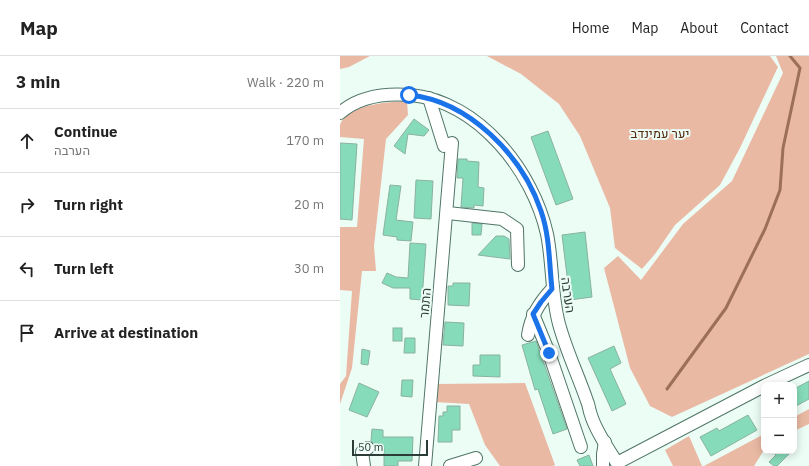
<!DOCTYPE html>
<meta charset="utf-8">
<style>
:root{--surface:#fff;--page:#f6f6f6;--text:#222;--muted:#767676;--line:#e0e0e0}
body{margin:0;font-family:"IBM Plex Sans",Heebo,sans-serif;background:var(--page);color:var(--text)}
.controls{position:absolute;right:12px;bottom:12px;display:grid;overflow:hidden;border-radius:8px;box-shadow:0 2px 10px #0003}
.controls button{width:36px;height:36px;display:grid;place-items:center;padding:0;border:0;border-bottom:1px solid var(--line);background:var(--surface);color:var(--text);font:20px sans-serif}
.scale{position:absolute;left:12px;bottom:10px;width:76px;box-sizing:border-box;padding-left:4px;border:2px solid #2c3c36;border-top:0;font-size:11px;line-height:14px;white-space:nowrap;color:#2c3c36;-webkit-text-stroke:3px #ecfdf6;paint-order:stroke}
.stop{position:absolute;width:12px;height:12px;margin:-9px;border:3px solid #1a73e8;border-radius:50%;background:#fff}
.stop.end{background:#1a73e8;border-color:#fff;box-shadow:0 1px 4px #0008}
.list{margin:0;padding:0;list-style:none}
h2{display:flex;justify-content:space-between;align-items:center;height:52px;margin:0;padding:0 16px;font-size:17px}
h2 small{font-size:13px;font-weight:400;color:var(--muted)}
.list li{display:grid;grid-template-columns:26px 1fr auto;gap:12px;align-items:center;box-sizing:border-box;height:64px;padding:0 16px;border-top:1px solid var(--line)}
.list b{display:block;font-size:15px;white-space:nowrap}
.list p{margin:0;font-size:13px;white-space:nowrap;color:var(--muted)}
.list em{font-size:13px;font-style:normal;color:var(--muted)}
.icon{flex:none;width:22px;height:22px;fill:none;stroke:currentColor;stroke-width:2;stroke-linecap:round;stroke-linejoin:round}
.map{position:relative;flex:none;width:469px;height:410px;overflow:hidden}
header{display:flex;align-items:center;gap:24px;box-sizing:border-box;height:56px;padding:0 20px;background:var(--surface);border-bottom:1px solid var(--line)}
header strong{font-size:19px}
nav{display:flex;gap:22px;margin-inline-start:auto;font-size:14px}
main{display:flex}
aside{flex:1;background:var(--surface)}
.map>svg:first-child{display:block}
.green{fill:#eab9a3}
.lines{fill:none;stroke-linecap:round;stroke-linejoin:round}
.stream{stroke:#9b7057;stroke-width:3}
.building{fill:#85dbba;stroke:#8ab2a1}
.minor-casing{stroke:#4f7566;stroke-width:14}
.minor{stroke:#fff;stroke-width:12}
.route{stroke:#1a73e8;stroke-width:5}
.labels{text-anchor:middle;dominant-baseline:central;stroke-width:4;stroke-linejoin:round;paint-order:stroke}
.park-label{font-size:13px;fill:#562911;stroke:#ecfdf6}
.street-label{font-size:13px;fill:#2c3c36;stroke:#ecfdf6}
</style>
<header>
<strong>Map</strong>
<nav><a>Home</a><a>Map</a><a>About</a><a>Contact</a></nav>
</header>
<main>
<aside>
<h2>3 min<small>Walk · 220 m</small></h2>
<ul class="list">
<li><svg class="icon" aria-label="ahead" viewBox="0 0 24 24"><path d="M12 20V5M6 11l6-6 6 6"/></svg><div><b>Continue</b><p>הערבה</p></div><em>170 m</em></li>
<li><svg class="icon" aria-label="right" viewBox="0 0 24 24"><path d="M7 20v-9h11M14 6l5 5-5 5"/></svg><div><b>Turn right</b></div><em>20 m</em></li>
<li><svg class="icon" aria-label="left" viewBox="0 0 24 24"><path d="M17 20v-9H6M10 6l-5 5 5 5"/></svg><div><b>Turn left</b></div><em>30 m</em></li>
<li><svg class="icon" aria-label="arrive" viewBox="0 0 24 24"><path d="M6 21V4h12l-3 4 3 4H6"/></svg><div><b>Arrive at destination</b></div></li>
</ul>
</aside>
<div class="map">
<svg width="469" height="410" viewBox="0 0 469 410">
<rect width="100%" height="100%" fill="#ecfdf6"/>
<g class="green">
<path d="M0,0H30L9,11L0,13Z"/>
<path d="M147,0H430L438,11L400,92L380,129L335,169L315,198L302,213L275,192L270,152L240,80L219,48L181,18Z"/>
<path d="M436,0H469V298L332,361L310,350L290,312L264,212L278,200L301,224L343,168L392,125L443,17Z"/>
<path d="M67,45L68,59L46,83L34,190L36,215H22L12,312L0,348V328L6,320L12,235L0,234V171H17L24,83L0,81C0,77 0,72 0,69C7,48 49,46 67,45Z"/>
<path d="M185,327L215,409L213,410H160L145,389L129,348L95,346V328Z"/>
<path d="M469,353V368L454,375V361Z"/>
<path d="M424,378V394L414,410H364Z"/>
<path d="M349,380L362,410H333L325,394Z"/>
</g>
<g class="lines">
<path class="stream" d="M327,333L386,252L425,173L440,134L443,92L460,12L450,0"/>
</g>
<g class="building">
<path d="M74,63L89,74L84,80L68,78L65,98L54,90Z"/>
<path d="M208,75L233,143L216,149L191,81Z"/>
<path d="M0,87L17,88L12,164L0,163Z"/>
<path d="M118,103H127V105L139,106L138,131L144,132L143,150L134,149V152L121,151L123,122H117Z"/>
<path d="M76,124L93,125L91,163L74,162Z"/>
<path d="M50,129L61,130L56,164L73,166L71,185L57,184V181L43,179Z"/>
<path d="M132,167L142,168L141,179H132Z"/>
<path d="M245,176L252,241L230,244L222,179Z"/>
<path d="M156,180H164L169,183L170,203L138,199Z"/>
<path d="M70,187L86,188L82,244L70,243V232H53L42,227L47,217L56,221L68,222Z"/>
<path d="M113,227H130L129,250L108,249V230H113Z"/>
<path d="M105,266L124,267L123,290L103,289Z"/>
<rect x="53" y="272" width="9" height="13"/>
<path d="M65,282H75V297H64Z"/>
<path d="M196,285L227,373L213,378L198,333L195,334L182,289Z"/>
<path d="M274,290L281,307L270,313L286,348L272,355L248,302Z"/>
<path d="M22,293L30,295L28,309L21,308Z"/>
<path d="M140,299H160V321L133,320V309H140Z"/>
<path d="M62,324H73L72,341L61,340Z"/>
<path d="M469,325V343L454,351V333Z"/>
<path d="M19,327L39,336L27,361L9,354Z"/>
<path d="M107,350H120V374H112V386H98L99,360H103V356H107Z"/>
<path d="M408,359L417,374L371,400L360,381L377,372L379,375Z"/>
<path d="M32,373L43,374V381H73L72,405H58V410H44V391L35,390L31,385Z"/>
<path d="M431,395H452L437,410H434L429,406L436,399Z"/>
<path d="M249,399L253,410H240L237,404Z"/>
</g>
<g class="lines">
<defs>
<g id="minor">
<path d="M0,57C19,40 47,37 71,39C139,46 193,115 207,178C213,208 211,238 219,268C226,294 238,319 247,345C249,349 249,354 251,359C256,376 268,392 277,407L424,330"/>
<path d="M108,157L162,163L177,173L178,209"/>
<path d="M193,258L209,297L241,391"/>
<path d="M188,279C191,260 199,247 212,233"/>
<path d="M426,329L469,309"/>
<path d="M24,410L22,396L28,392"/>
<path d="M85,410L112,87L104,90L89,42"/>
<path d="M110,410L136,402"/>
<path d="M263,410V398L265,386"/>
</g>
</defs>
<use href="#minor" class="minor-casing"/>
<use href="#minor" class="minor"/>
</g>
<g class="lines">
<path class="route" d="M69,39C129,45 182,99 201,155C210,181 209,207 212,233L201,246L193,258L209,297"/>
</g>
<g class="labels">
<g class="park-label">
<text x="320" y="77">יער עמינדב</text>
</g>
<g class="street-label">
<text transform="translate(228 239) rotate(82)">הערבה</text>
<text transform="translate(85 247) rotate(-85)">התמר</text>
</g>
</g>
</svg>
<div class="controls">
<button>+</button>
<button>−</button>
</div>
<div class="scale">50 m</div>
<div class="stop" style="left:69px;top:39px"></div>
<div class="stop end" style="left:209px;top:297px"></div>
</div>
</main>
